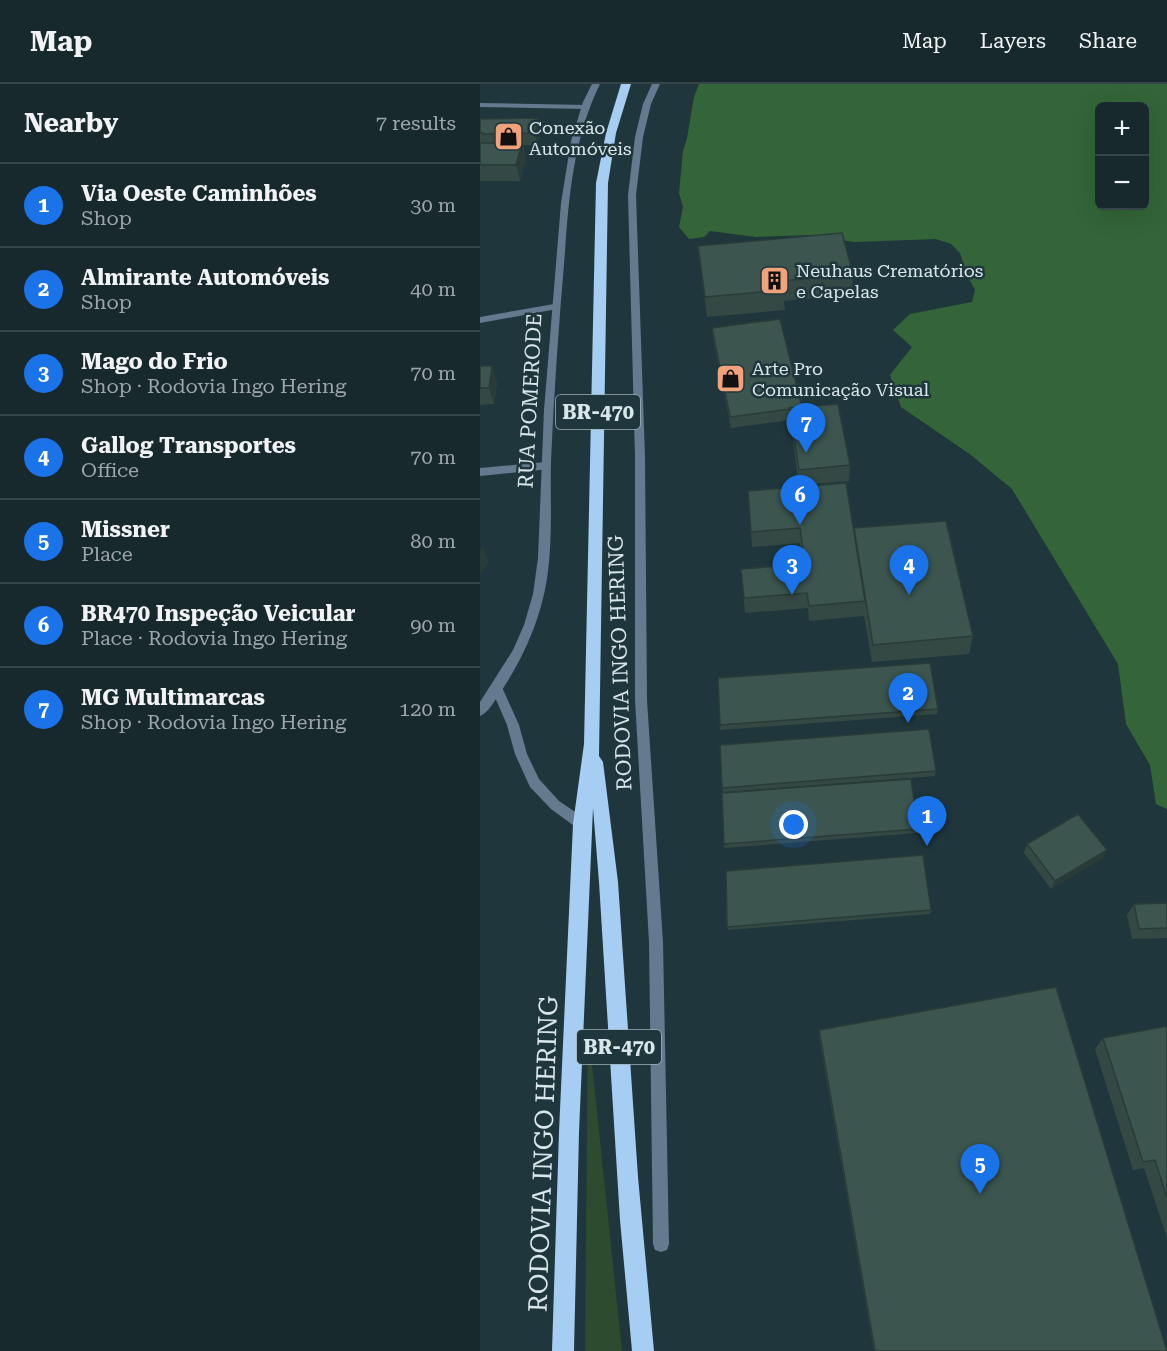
<!DOCTYPE html>
<meta charset="utf-8">
<style>
:root{--surface:#17292d;--page:#203135;--text:#f1f3f6;--muted:#9ea6aa;--line:#364549;--accent:#1a73e8}
body{margin:0;font-family:"Roboto Serif",serif;background:var(--page);color:var(--text)}
.controls{position:absolute;right:18px;top:18px;display:grid;overflow:hidden;border-radius:9px;box-shadow:0 6px 24px #0002}
.controls button{width:54px;height:54px;display:grid;place-items:center;padding:0;border:0;border-bottom:2px solid var(--line);background:var(--surface);color:var(--text);font:30px sans-serif}
.you{position:absolute;left:314px;top:741px;width:21px;height:21px;margin:-15px;border:4px solid #fff;border-radius:50%;background:#1a73e8;box-shadow:0 0 0 9px #1a73e833}
.badge{display:grid;place-items:center;width:39px;height:39px;border-radius:50%;background:var(--accent);color:#fff;font-size:20px;font-weight:700}
.pin{position:absolute;translate:-50% -50px;filter:drop-shadow(0 2px 3px #0008)}
.pin::after{content:'';position:absolute;top:32px;width:21px;height:18px;background:inherit;clip-path:polygon(0 0,100% 0,50% 100%)}
.list{margin:0;padding:0;list-style:none}
h2{display:flex;justify-content:space-between;align-items:center;height:78px;margin:0;padding:0 24px;font-size:26px}
h2 small{font-size:20px;font-weight:400;color:var(--muted)}
.list li{display:grid;grid-template-columns:39px 1fr auto;gap:18px;align-items:center;box-sizing:border-box;height:84px;padding:0 24px;border-top:2px solid var(--line)}
.list b{display:block;font-size:22px;white-space:nowrap}
.list p{margin:0;font-size:20px;white-space:nowrap;color:var(--muted)}
.list em{font-size:20px;font-style:normal;color:var(--muted)}
.map{position:relative;flex:none;width:687px;height:1267px;overflow:hidden}
header{display:flex;align-items:center;gap:36px;box-sizing:border-box;height:84px;padding:0 30px;background:var(--surface);border-bottom:2px solid var(--line)}
header strong{font-size:28px}
nav{display:flex;gap:33px;margin-inline-start:auto;font-size:21px}
main{display:flex}
aside{flex:1;background:var(--surface)}
.map>svg:first-child{display:block}
.green{fill:#2c4b2f}
.forest{fill:#336538;fill-rule:evenodd}
.lines{fill:none;stroke-linecap:round;stroke-linejoin:round}
.minor{fill:#647a8e;fill-rule:evenodd}
.tertiary{fill:#647a8e;fill-rule:evenodd}
.trunk{fill:#a6cef2;fill-rule:evenodd}
.wall{fill:#344944}
.shaded-wall{fill:#2a3c37}
.building{fill:#3c554f;stroke:#2a3c37;stroke-width:1.5}
.labels{text-anchor:middle;dominant-baseline:central;stroke-width:5;stroke-linejoin:round;paint-order:stroke}
.far-poi-label{font-size:18px;fill:#d9e7ea;stroke:#1f373c;text-anchor:start}
.shield{fill:#1f373c;stroke:#a1b2b6;stroke-width:1.5}
.shield-label{font-size:20px;font-weight:bold;fill:#d9e7ea}
.street-label{font-size:21px;fill:#d9e7ea;stroke:#1f373c}
.near-street-label{font-size:26px;fill:#d9e7ea;stroke:#1f373c}
</style>
<header>
<strong>Map</strong>
<nav><a>Map</a><a>Layers</a><a>Share</a></nav>
</header>
<main>
<aside>
<h2>Nearby<small>7 results</small></h2>
<ul class="list">
<li><span class="badge">1</span><div><b>Via Oeste Caminhões</b><p>Shop</p></div><em>30 m</em></li>
<li><span class="badge">2</span><div><b>Almirante Automóveis</b><p>Shop</p></div><em>40 m</em></li>
<li><span class="badge">3</span><div><b>Mago do Frio</b><p>Shop · Rodovia Ingo Hering</p></div><em>70 m</em></li>
<li><span class="badge">4</span><div><b>Gallog Transportes</b><p>Office</p></div><em>70 m</em></li>
<li><span class="badge">5</span><div><b>Missner</b><p>Place</p></div><em>80 m</em></li>
<li><span class="badge">6</span><div><b>BR470 Inspeção Veicular</b><p>Place · Rodovia Ingo Hering</p></div><em>90 m</em></li>
<li><span class="badge">7</span><div><b>MG Multimarcas</b><p>Shop · Rodovia Ingo Hering</p></div><em>120 m</em></li>
</ul>
</aside>
<div class="map">
<svg width="687" height="1267" viewBox="0 0 687 1267">
<rect width="100%" height="100%" fill="#1f373c"/>
<path class="green" d="M108,942L142,1267H105Z"/>
<path class="forest" d="M219,0H687V725L676,720L670,681L646,640L638,580L532,405L491,371L421,323L410,291L432,263L413,246L430,230L492,218L495,206L487,191L480,169L471,160L456,155L374,158L328,151L276,153L230,147L224,153L209,155L199,143L203,123L199,109L203,67L207,54L214,13ZM620,22H664V122H620Z"/>
<g class="lines">
<g class="minor">
<path d="M172,0H180L171,20L163,53L156,111L165,373L167,616L183,858L189,1160L187,1166L181,1168L175,1166L173,1160L169,858L155,616V373L148,111L155,53L163,20Z"/>
<path d="M0,19L106,21L110,23L106,25L0,23Z"/>
<path d="M74,220L78,223L77,225L0,239V233Z"/>
<path d="M66,378L70,379V385L0,392V384Z"/>
<path d="M17,599L21,601L39,641L47,670L59,695L79,717L107,736L108,740L107,744L102,746L97,744L71,725L50,703L35,670L27,641L11,604L13,601Z"/>
</g>
<path class="tertiary" d="M112,0H120C94,53 89,110 85,168C79,238 74,307 71,377C70,416 73,456 67,495C60,538 42,577 18,612C13,619 8,629 0,632V618L33,566L44,541L53,510L58,474L64,326L81,119L91,57L103,18Z"/>
<path class="trunk" d="M141,0H151L136,49L128,99L119,672L123,678L138,798L158,1093L174,1267H152L140,1136L119,798L113,724L99,1048L94,1267H72L79,1048L93,740L104,660L116,99L126,49Z"/>
</g>
<g class="wall">
<path d="M58,34L61,45L57,61H43L46,75L40,97H0V35Z"/>
<path d="M218,162L373,190L372,210L304,217L305,226L227,233Z"/>
<path d="M232,244L322,323L370,381L369,397L319,401L310,336L251,344L233,255Z"/>
<path d="M0,282L17,298L14,320L0,321Z"/>
<path d="M268,407L374,448L493,552L489,570L392,578L384,532L329,537L328,524L265,529L261,485L323,480L320,459L272,463Z"/>
<path d="M458,625L457,630L240,646V641Z"/>
<path d="M456,687L455,692L243,708L242,704Z"/>
<path d="M438,745L437,749L244,764V760Z"/>
<path d="M547,760L623,774L571,805L544,769Z"/>
<path d="M687,819V854L652,855L647,831L654,820Z"/>
<path d="M451,826L450,830L248,846L247,843Z"/>
<path d="M687,942V1154L664,1084L653,1086L615,965L623,954Z"/>
<path d="M339,946L687,1267H394L339,953Z"/>
</g>
<g class="shaded-wall">
<path d="M58,34L61,45L57,61L55,49Z"/>
<path d="M42,59L46,75L40,97L36,81Z"/>
<path d="M12,282L17,298L14,320L9,304Z"/>
<path d="M3,463L9,478L0,490V467Z"/>
<path d="M627,766L623,774L571,805L575,797Z"/>
</g>
<g class="building">
<path d="M58,34L55,49L3,50V49H0V35Z"/>
<path d="M0,59H42L36,81H0Z"/>
<path d="M362,149L373,190L302,197L304,206L225,213L218,162Z"/>
<path d="M300,235L322,323L310,324V325L250,333L232,244Z"/>
<path d="M0,282H12L9,304H0Z"/>
<path d="M358,320L370,381L319,386L310,324Z"/>
<path d="M366,399L385,517L329,522L327,509L264,514L261,485L325,480L320,444L271,448L268,407Z"/>
<path d="M466,437L493,552L393,561L374,444Z"/>
<path d="M450,579L458,625L240,641L238,594Z"/>
<path d="M449,645L456,687L242,704L240,661Z"/>
<path d="M431,695L438,745L244,760L242,709Z"/>
<path d="M598,730L627,766L575,797L547,760Z"/>
<path d="M443,771L451,826L247,843L246,787Z"/>
<path d="M687,819V844L659,845L654,820Z"/>
<path d="M576,903L687,1267H395L339,946Z"/>
<path d="M687,942V1114L675,1076L663,1078L623,954Z"/>
</g>
<defs>
<symbol id="shop-square" viewBox="-11 -11 22 22"><rect x="-9" y="-9" width="18" height="18" rx="4" fill="#f1a27b" stroke="#1f373c"/><path d="M-5-2.5h2.3a2.7 3.5 0 0 1 5.4 0H5L5.5 6h-11ZM-1.5-2.5h3a1.5 2.3 0 0 0-3 0Z" fill="#111"/></symbol>
<symbol id="building-square" viewBox="-11 -11 22 22"><rect x="-9" y="-9" width="18" height="18" rx="4" fill="#f1a27b" stroke="#1f373c"/><path d="M-4-6H4V6H1V3H-1V6H-4ZM-2.5-4.3h1.7v1.8h-1.7ZM.8-4.3h1.7v1.8H.8ZM-2.5-1h1.7V.8h-1.7ZM.8-1h1.7V.8H.8Z" fill="#111"/></symbol>
</defs>
<g fill-rule="evenodd">
<use href="#shop-square" x="12" y="36" width="33" height="33"/>
<use href="#building-square" x="278" y="180" width="33" height="33"/>
<use href="#shop-square" x="234" y="278" width="33" height="33"/>
</g>
<g class="labels">
<g class="far-poi-label">
<text x="49" y="43">Conexão<tspan x="49" dy="21">Automóveis</tspan></text>
<text x="316" y="186">Neuhaus Crematórios<tspan x="316" dy="21">e Capelas</tspan></text>
<text x="272" y="284">Arte Pro<tspan x="272" dy="21">Comunicação Visual</tspan></text>
</g>
<g class="shield">
<rect x="76" y="311" width="84" height="34" rx="4.5"/>
<rect x="97" y="946" width="84" height="34" rx="4.5"/>
</g>
<g class="shield-label">
<text x="118" y="328">BR-470</text>
<text x="139" y="963">BR-470</text>
</g>
<g class="street-label">
<text transform="translate(50 317) rotate(-87)">RUA POMERODE</text>
<text transform="translate(140 579) rotate(-92)">RODOVIA INGO HERING</text>
</g>
<g class="near-street-label">
<text transform="translate(63 1070) rotate(-88)">RODOVIA INGO HERING</text>
</g>
</g>
</svg>
<div class="controls">
<button>+</button>
<button>−</button>
</div>
<div class="you"></div>
<div class="pin badge" style="left:447px;top:762px">1</div>
<div class="pin badge" style="left:428px;top:639px">2</div>
<div class="pin badge" style="left:312px;top:511px">3</div>
<div class="pin badge" style="left:429px;top:511px">4</div>
<div class="pin badge" style="left:500px;top:1110px">5</div>
<div class="pin badge" style="left:320px;top:441px">6</div>
<div class="pin badge" style="left:326px;top:369px">7</div>
</div>
</main>
